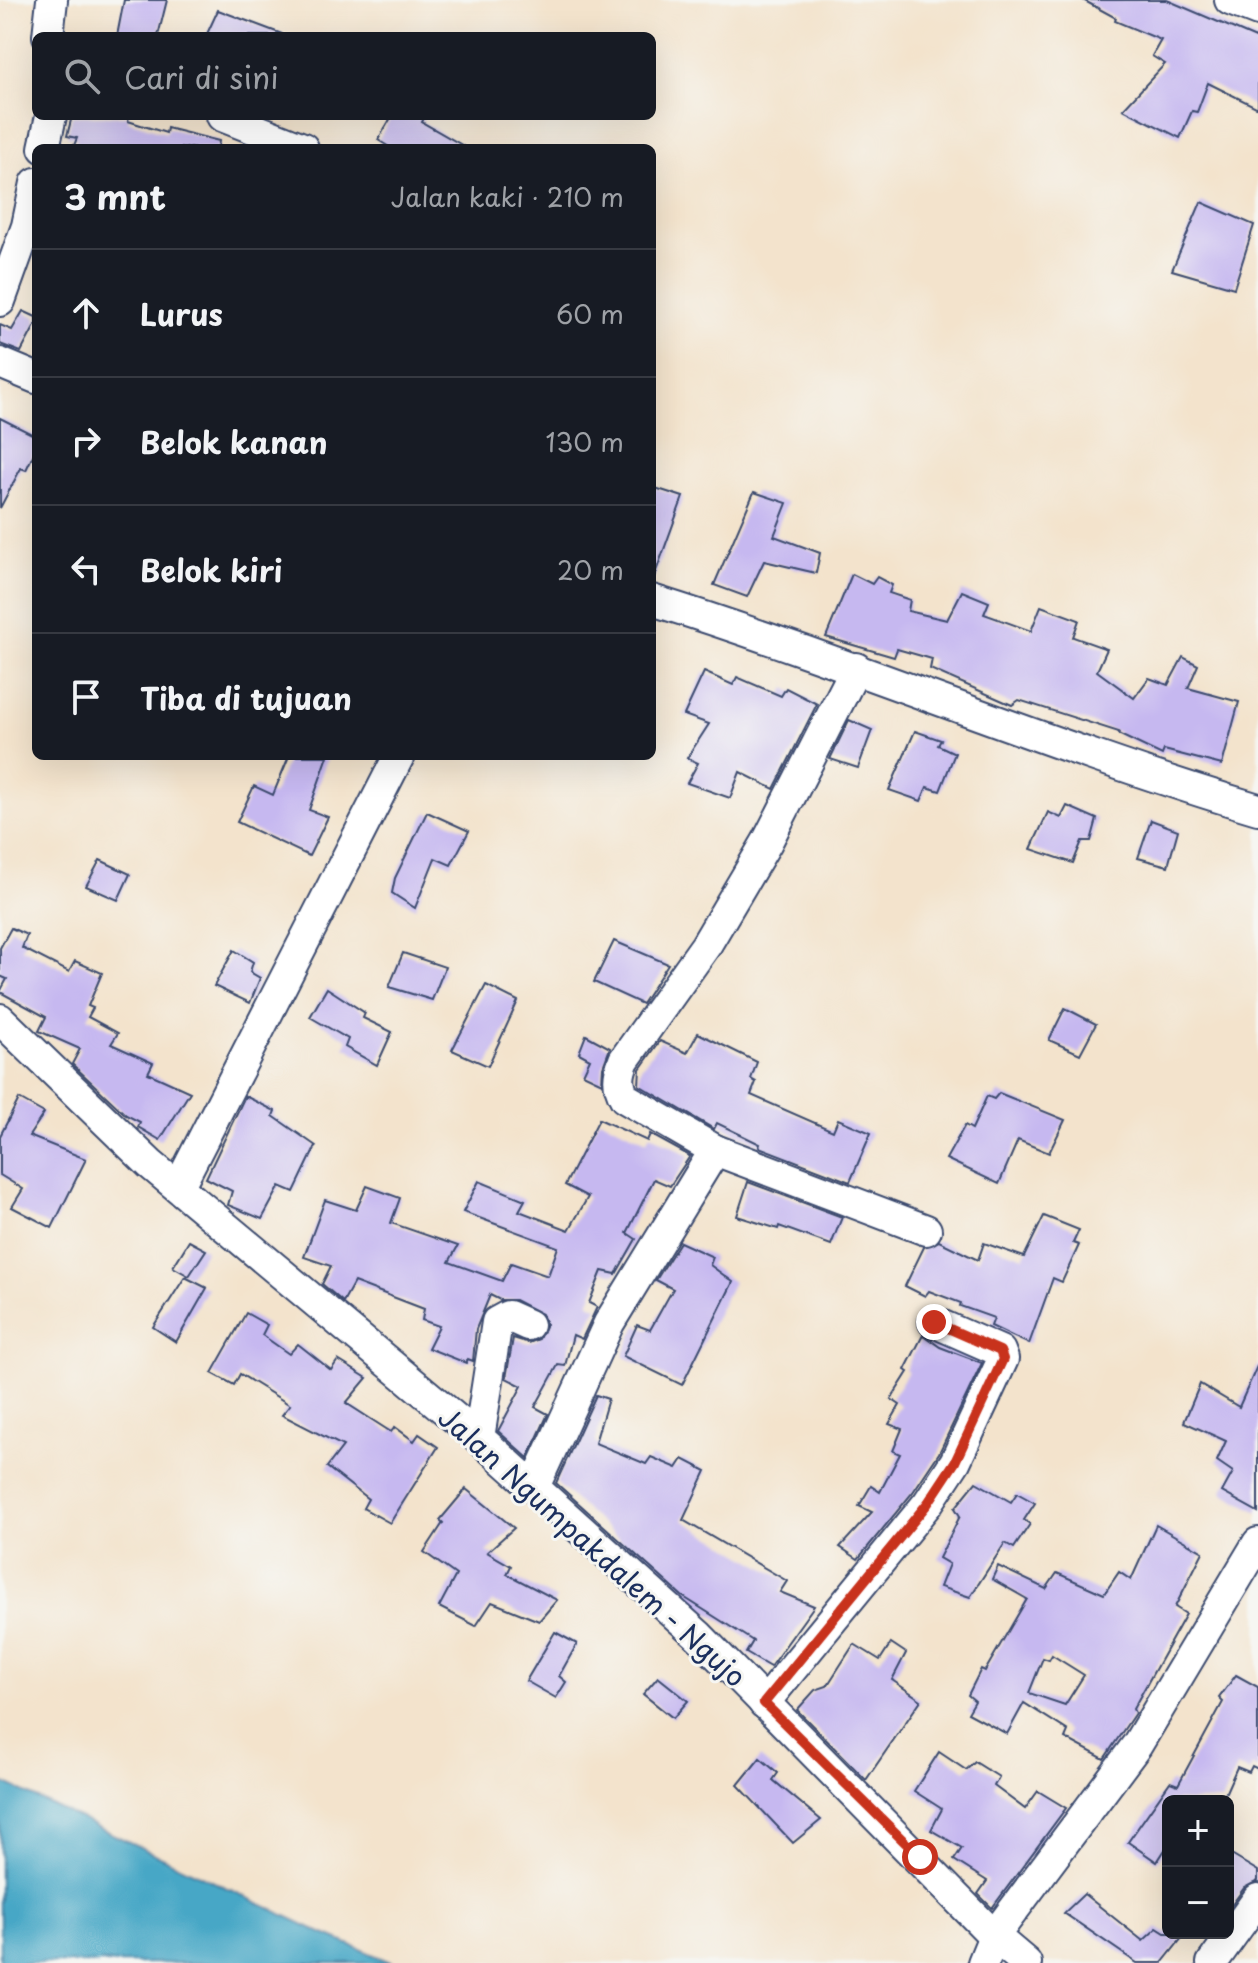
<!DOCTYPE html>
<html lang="id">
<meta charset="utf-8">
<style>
:root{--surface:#171b24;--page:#20242c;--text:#f1f3f6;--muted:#9ea1a6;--line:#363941}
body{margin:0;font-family:"Playpen Sans",sans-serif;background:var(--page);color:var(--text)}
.controls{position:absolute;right:24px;bottom:24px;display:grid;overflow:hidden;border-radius:12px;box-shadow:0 8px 32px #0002}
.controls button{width:72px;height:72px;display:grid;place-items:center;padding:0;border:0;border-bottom:2px solid var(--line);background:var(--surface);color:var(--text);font:40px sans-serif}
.stop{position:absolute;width:24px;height:24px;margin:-18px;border:6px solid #c8321e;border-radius:50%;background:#fff}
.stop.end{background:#c8321e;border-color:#fff;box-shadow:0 2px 8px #0008}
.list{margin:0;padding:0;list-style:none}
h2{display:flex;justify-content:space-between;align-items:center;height:104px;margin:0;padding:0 32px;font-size:34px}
h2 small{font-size:26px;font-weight:400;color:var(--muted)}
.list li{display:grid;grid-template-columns:52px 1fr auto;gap:24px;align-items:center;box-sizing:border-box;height:128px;padding:0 32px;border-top:2px solid var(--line)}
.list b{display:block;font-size:30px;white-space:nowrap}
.list em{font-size:26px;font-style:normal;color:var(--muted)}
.icon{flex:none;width:44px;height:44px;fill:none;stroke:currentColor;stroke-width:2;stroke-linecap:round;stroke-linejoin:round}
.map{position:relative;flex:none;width:1258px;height:1963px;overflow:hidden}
.search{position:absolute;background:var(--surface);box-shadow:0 8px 32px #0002;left:32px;top:32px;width:624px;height:88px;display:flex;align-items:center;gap:20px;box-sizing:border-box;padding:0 28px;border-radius:12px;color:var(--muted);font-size:30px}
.panel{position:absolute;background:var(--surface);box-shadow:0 8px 32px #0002;left:32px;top:144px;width:624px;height:616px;border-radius:12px}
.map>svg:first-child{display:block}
.water{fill:#47a7c6;stroke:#316b92;stroke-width:2}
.building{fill:#c6b8f0;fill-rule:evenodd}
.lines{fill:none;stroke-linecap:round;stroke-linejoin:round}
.minor-casing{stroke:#3b4a6e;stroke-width:34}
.minor{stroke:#fff;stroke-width:30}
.route{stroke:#c8321e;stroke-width:10}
.labels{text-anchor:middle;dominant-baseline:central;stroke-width:6;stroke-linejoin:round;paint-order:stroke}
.street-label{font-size:28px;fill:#1b2f5e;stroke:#f6f6f2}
</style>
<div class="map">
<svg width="1258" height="1963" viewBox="0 0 1258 1963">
<rect width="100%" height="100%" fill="#f6f6f2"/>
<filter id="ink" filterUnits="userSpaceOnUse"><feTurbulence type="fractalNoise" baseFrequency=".0125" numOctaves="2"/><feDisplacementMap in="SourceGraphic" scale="16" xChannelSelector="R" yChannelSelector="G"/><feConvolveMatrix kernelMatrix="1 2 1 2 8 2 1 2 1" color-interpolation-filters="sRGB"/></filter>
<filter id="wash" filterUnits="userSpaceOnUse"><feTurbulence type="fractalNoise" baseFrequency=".006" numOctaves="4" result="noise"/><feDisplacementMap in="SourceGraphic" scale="32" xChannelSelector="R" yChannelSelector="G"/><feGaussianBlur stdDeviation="1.8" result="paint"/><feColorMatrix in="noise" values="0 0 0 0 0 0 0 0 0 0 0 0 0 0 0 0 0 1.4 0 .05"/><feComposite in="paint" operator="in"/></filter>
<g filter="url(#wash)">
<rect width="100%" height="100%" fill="#f3e3cc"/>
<path class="water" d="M0,1781L322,1933L393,1963H0Z"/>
<g id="blocks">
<g class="building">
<path d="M124,0H167L158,36H117Z"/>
<path d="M1083,0H1167L1258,39V108L1208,83L1197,112L1192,111L1180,138L1123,109L1165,64L1152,56L1161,40L1115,21L1116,18Z"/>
<path d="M218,10L282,34V36H206Z"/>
<path d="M72,116H129L128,121L166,133L167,128L219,141L218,148H73L77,138L67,136Z"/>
<path d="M392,116H425L422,122L467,148H391L378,140Z"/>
<path d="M1201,202L1254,225L1234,288L1172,270Z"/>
<path d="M23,311L36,317V324L21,352L0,344V325L12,330Z"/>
<path d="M0,418L36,436V449L26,470L21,468L0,508Z"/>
<path d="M652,487L683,497L654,577H652Z"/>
<path d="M754,492L787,503L774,536L820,553L816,573L764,561L747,597L714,585Z"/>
<path d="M852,574L872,584L877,577L892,585L889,593L910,600L908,611L947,620L962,591L989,602L984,614L1031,631L1041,606L1079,620L1073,637L1107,649L1097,671L1134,698L1149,678L1168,685L1183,657L1198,665L1188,688L1239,702L1222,765L1164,750L1162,755L1118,734L1119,732L1019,700L1012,705L930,669L932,659L897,649L894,657L826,637Z"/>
<path d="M704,672L733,685L737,677L781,696L786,688L817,704L774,789L740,772L730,798L687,783L698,763L687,758L709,724L684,715Z"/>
<path d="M849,720L872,730L858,768L830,759Z"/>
<path d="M915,731L941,740L938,745L955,753L940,791L927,787L921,801L889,790Z"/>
<path d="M289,756H328L309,810L328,817L309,856L237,822L254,786L273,795Z"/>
<path d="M1067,806L1097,819L1091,841H1082L1073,863L1031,849L1048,812L1061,818Z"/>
<path d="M427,812L469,831L451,865L435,858L415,908L392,893L395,878Z"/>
<path d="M1151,820L1178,830L1168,866L1138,858Z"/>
<path d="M100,860L130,874L118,900L86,886Z"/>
<path d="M11,928L27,935L22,948L69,972L75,961L102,973L88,1006L93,1008L88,1017L118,1033L111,1044L153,1063L148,1073L190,1092L160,1140L138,1127L140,1122L126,1115L72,1064L80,1049L39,1031L46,1017L0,992L7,979L0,976V948Z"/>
<path d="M614,941L668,964L642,1004L594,982Z"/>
<path d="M234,950L253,962L250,972L260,978L250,1003L214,986Z"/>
<path d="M403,953L445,967L432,1000L389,987Z"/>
<path d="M486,985L518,1001L488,1066L452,1050Z"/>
<path d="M327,988L365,1013L363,1018L392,1032L377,1065L345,1047L348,1039L310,1017Z"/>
<path d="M1065,1008L1096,1024L1080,1054L1049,1040Z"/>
<path d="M698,1033L757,1062L751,1079L756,1082L751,1095L833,1131L838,1119L871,1133L850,1182L759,1147L760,1144L717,1123L714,1129L639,1085L640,1069L660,1041L687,1053Z"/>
<path d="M586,1035L610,1048L603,1067L602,1083L583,1074L590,1059L579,1053Z"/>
<path d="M999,1093L1065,1120L1049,1153L1018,1140L999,1184L946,1159L965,1125L972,1129L987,1096L994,1099Z"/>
<path d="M245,1096L275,1111L273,1116L316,1146L294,1192L280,1186L262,1219L228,1205L232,1191L206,1178Z"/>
<path d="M19,1099L44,1113L29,1136L86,1159L52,1228L12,1207L23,1189L0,1175V1136Z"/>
<path d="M599,1119L647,1141L650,1134L690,1156L670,1186L654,1179L627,1233L636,1239L616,1274L602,1271L589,1303L597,1307L582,1339L573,1335L565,1366L558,1365L535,1407L548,1414L528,1458L498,1431L522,1386L506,1378L513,1338L529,1343L539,1339L546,1324L542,1314L515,1300H500L490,1295L476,1329L473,1361L468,1359L466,1363L428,1348L439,1326L422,1320L424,1309L354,1282L343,1302L322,1284L331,1266L304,1257L325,1200L356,1210L367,1186L400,1198L391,1223L458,1246L449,1262L502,1281L511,1263L548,1276L558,1247L463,1212L479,1181L525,1200L519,1211L569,1230L588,1197L565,1185Z"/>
<path d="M748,1182L842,1217L831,1245L779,1226L778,1229L737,1216Z"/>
<path d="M1044,1216L1079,1230L1073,1243L1079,1245L1062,1282L1053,1278L1029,1344L991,1326L994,1318L960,1306L961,1303L929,1291L925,1296L905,1286L924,1247L939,1241L978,1260L984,1243L1024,1257Z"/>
<path d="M189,1241L206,1250L189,1276L173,1267Z"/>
<path d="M680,1242L713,1257L710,1265L733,1282L682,1385L623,1356L637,1325L650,1330L673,1289L656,1280Z"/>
<path d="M185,1277L207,1288L176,1342L153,1327Z"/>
<path d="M246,1313L267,1325L262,1335L289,1354L298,1344L331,1370L338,1360L367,1378L346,1403L391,1432L395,1427L414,1441L419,1434L438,1447L390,1523L363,1508L368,1499L327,1467L343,1446L282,1415L290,1405L240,1374L234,1385L212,1373Z"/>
<path d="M923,1335L940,1347L982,1363L939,1453L913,1492L858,1559L840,1547L872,1512L859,1506L871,1486L880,1492L900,1454L893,1451L902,1429L889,1424L900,1405L891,1399L908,1372L905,1370Z"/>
<path d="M1258,1364V1512L1222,1492L1233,1472L1217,1461L1226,1441L1184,1422L1200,1384L1239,1407Z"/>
<path d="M596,1395L608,1399L595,1443L646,1464L651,1457L677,1468L683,1459L706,1471L683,1520L787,1581L780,1592L814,1606L770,1667L746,1653L753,1641L682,1596L556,1483Z"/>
<path d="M976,1482L1011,1502L1017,1493L1035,1503L1024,1520L1030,1524L1014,1548L1005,1543L970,1597L940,1587L949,1564L939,1558L960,1516L955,1508Z"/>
<path d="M466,1489L514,1528L487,1552L511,1566L507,1574L557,1600L539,1621L492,1602L476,1626L439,1607L456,1575L424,1552L443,1523L440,1520Z"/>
<path d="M1156,1525L1203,1552L1175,1607L1186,1614L1133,1709L1135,1713L1104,1759L1065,1738L1068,1731L1024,1703L1007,1734L968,1713L975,1701L968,1695L981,1669L985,1671L1027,1599L992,1579L998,1566L1046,1589L1057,1573L1104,1594L1119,1572L1131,1580ZM1052,1655L1084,1675L1065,1705L1029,1693L1043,1658L1049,1660Z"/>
<path d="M555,1632L577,1644L559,1676L566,1682L556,1698L526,1681Z"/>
<path d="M891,1643L906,1653L892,1680L921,1700L866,1780L797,1710L815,1690L827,1686L854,1644L880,1660Z"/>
<path d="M1236,1675L1258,1687V1769L1252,1766L1249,1772L1237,1767L1222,1801H1168V1845L1157,1862L1128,1842L1170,1782L1178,1785L1223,1702L1219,1698Z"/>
<path d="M658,1677L688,1701L673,1718L643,1694Z"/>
<path d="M939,1752L966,1770L975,1762L999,1777L994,1786L1025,1809L1038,1791L1066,1808L992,1908L978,1894L987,1881L954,1860L962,1848L931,1830L942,1809L914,1791Z"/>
<path d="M760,1758L778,1773L773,1780L821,1820L793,1843L738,1785Z"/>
<path d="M1228,1853L1258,1871V1881L1244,1888L1228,1910Z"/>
<path d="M1084,1894L1143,1941L1157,1928L1165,1933H1186L1162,1963H1137L1064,1913Z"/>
</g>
</g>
</g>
<g filter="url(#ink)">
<use href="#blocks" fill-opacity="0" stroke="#3b4a6e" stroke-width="2"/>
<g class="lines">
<defs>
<g id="minor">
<path d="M1230,0L1258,11"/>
<path d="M48,36L52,0"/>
<path d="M222,116L303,148"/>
<path d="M44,148L51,116"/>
<path d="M0,301L27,226L36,183"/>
<path d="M0,363L36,378"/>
<path d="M652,600C856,664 1053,748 1258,809"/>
<path d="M0,1019L150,1164L479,1438L699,1636L994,1936L1026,1963"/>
<path d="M715,1150L926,1230"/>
<path d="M179,1186L399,756"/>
<path d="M479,1438L497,1322L508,1316L528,1325"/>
<path d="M534,1487L609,1323L715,1150L625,1098C617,1084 618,1075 624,1060L706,945L767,842L856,668"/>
<path d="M764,1703L928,1503L955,1462L1003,1359L1000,1351L934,1322"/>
<path d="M983,1963L994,1936L1137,1745L1258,1543"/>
<path d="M1212,1963L1258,1899"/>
</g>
</defs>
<use href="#minor" class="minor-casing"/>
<use href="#minor" class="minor"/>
</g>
</g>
<g class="lines" filter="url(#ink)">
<path class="route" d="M920,1857L764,1703L928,1503L955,1462L1003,1359L1000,1351L934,1322"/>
</g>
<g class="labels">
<g class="street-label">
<text transform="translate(593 1546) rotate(42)">Jalan Ngumpakdalem - Ngujo</text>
</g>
</g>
</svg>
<div class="controls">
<button>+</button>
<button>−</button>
</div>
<div class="stop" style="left:920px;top:1857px"></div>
<div class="stop end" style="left:934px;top:1322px"></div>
<div class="search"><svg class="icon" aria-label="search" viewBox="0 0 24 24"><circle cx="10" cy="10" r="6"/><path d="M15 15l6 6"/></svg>Cari di sini</div>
<section class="panel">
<h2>3 mnt<small>Jalan kaki · 210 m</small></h2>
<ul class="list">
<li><svg class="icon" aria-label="ahead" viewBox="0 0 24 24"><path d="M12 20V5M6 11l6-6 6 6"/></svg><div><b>Lurus</b></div><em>60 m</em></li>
<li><svg class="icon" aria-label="right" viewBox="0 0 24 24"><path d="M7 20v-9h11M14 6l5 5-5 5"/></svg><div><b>Belok kanan</b></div><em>130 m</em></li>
<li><svg class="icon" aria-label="left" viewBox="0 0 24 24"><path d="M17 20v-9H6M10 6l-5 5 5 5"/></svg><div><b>Belok kiri</b></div><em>20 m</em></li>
<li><svg class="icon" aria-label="arrive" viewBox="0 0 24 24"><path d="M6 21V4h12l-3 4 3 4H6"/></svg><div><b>Tiba di tujuan</b></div></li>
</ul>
</section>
</div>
